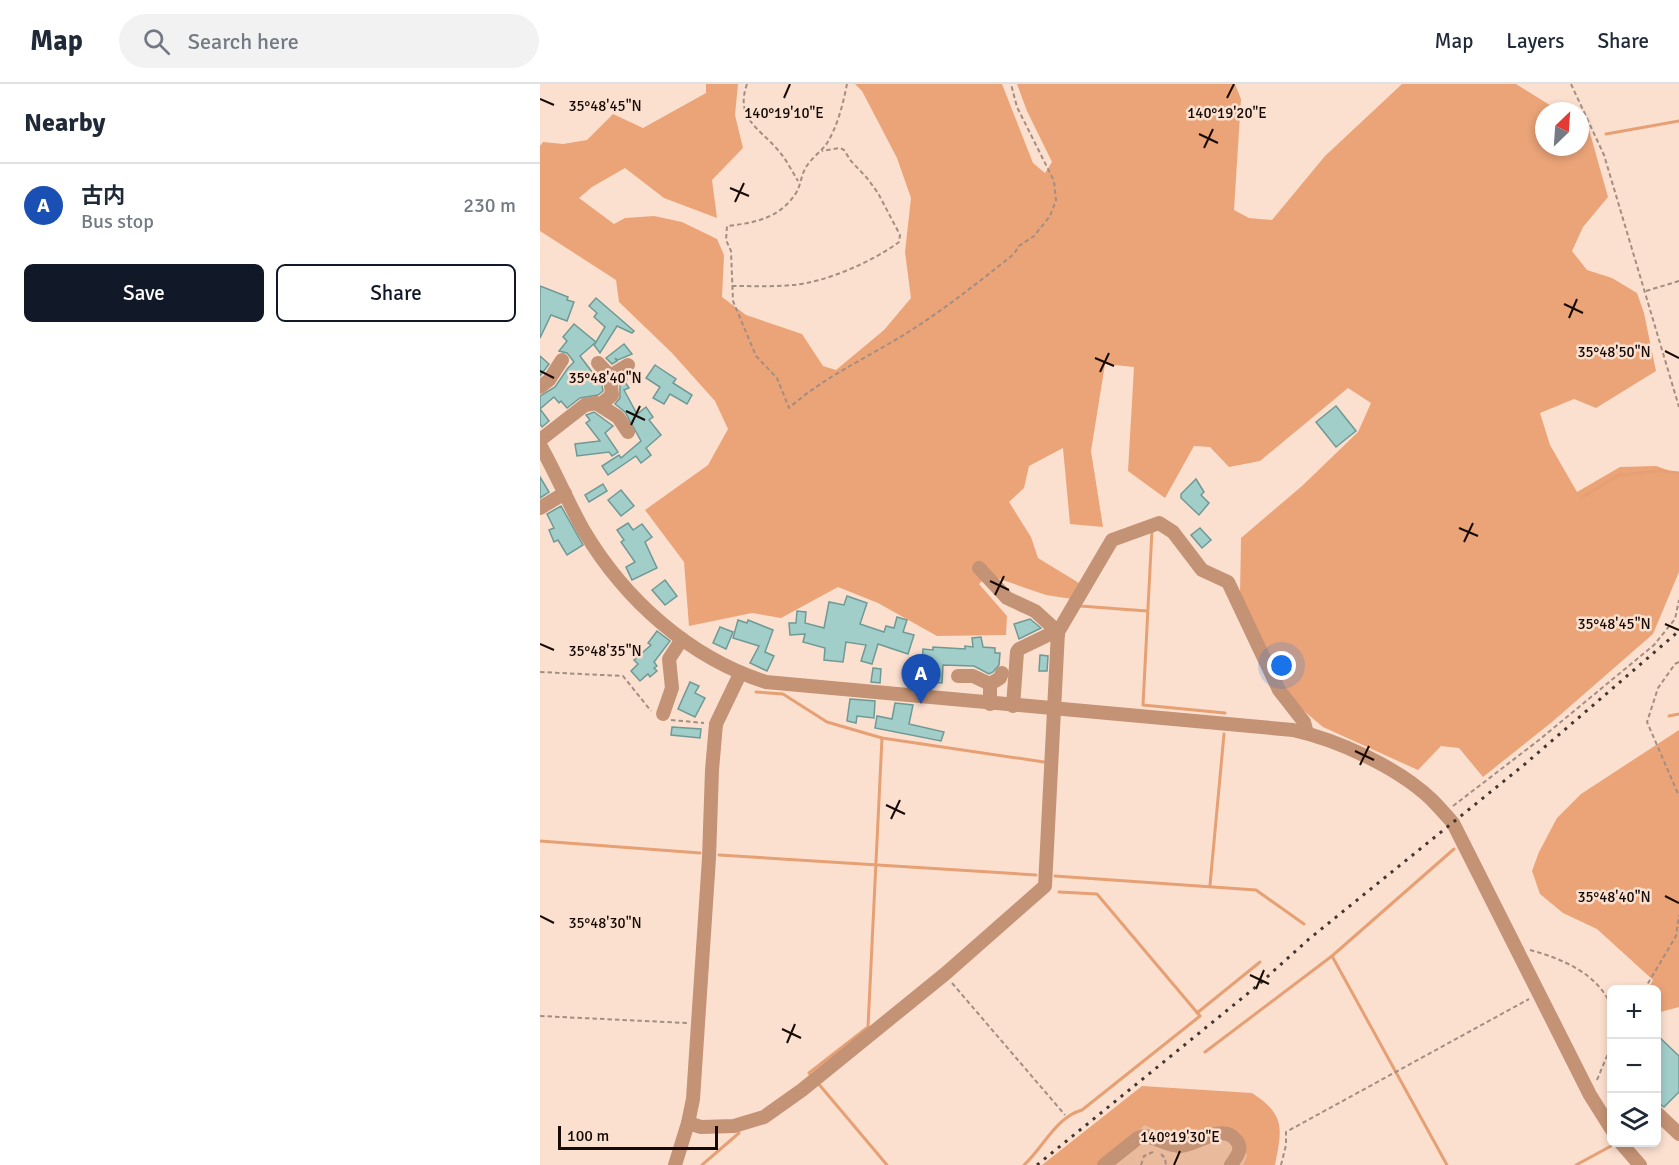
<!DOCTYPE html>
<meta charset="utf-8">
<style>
:root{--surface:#fff;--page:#f2f2f3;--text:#1f2937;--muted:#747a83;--line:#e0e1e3;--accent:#111827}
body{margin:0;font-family:Signika,"Noto Sans JP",sans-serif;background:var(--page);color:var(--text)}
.controls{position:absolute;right:18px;bottom:18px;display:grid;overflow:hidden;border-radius:9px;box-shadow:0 3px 9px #0003}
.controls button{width:54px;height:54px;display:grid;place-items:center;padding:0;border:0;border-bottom:2px solid var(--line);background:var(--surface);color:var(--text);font:30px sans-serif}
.compass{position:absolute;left:995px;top:18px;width:54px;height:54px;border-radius:50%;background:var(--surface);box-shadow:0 3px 9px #0003;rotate:25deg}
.scale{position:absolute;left:18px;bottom:15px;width:160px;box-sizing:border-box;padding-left:6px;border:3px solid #150a05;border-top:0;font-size:16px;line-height:21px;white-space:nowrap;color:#150a05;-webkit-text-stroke:4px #fbe0d0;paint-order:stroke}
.you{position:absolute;left:742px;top:582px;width:21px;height:21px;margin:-15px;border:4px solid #fff;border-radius:50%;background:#1a73e8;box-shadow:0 0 0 9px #1a73e833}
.badge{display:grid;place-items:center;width:39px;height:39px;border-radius:50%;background:var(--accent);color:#fff;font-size:20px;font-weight:700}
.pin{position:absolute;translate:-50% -50px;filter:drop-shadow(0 2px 3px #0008)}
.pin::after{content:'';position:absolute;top:32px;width:21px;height:18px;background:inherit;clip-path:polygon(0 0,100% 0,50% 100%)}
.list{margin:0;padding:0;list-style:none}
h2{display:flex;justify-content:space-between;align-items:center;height:78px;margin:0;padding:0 24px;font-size:26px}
h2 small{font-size:20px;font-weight:400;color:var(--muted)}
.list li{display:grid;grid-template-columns:39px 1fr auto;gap:18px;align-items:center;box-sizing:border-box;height:84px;padding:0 24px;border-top:2px solid var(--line)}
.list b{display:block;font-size:22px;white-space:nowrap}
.list p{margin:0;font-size:20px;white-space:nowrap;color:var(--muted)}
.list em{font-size:20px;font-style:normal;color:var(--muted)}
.actions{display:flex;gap:12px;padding:18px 24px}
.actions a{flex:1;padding:14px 0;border:2px solid var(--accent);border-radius:9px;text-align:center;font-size:21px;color:var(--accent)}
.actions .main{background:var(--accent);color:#fff}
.icon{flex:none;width:33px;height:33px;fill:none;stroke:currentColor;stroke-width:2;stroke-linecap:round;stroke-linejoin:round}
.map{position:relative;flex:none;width:1139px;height:1081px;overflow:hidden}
header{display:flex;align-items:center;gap:36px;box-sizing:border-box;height:84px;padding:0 30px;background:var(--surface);border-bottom:2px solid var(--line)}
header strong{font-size:28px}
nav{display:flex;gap:33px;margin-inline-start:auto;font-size:21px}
.search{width:420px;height:54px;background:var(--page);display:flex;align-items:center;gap:15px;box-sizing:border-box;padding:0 21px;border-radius:33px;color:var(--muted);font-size:22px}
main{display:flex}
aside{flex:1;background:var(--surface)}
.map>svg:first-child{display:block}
.green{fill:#eaba9d}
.forest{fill:#eba478}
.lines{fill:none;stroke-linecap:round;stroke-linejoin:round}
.stream{stroke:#e6a073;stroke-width:3}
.building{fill:#a2ceca;stroke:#6f9995;stroke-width:1.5}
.path{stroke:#a38e82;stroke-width:2;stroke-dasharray:4.5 3;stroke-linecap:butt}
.minor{stroke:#c49274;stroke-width:14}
.rail{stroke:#44362e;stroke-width:3;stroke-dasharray:3 6;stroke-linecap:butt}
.ticks{fill:none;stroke:#150a05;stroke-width:2}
.ticks-label{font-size:15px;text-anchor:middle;fill:#150a05;stroke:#fbe0d0;stroke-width:5;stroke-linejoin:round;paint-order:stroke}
</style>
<header>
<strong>Map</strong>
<div class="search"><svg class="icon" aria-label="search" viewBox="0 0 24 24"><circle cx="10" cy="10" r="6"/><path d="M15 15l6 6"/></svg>Search here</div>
<nav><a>Map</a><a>Layers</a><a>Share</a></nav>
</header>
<main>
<aside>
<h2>Nearby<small></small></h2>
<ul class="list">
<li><span class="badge" style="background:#1a4fb4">A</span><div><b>古内</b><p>Bus stop</p></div><em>230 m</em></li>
</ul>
<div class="actions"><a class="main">Save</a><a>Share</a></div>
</aside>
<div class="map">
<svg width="1139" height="1081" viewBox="0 0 1139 1081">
<rect width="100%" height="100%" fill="#fbe0d0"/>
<path class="green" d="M605,1035L699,1040L718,1081H539Z"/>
<g class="forest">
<path d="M166,0H198L195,31L203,64L172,96L177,134L124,114L85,84L52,103L39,114L74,140L85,134L114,132L142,138L177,155L184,171L182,213L206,231L262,250L283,282L296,286L344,246L371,214L365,168L371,114L357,74L322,7L315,0H462L493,79L505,89L512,78L487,27L477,0H695L701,15L694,126L709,134L732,136L785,72L862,0H976L1013,23L1023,27H1004V63H1040V33L1046,35L1068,113L1043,143L1032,167L1047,186L1072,194L1097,209L1104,229L1116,287L1056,324L1034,315L1000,329L1010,361L1037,408L1080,383L1116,382L1139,390V488L1113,550L1012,638L943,693L919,664L901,662L878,686L783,643L752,617L700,510L701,454L762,402L818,348L831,319L808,304L720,377L689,383L670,363L654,362L625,414L588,387L594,283L565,280L551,367L563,443L530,440L523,364L489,382L484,404L469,418L491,453L498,474L539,499L532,515L506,511L448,491L439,500L467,532L466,551L397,552L338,519L298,503L241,534L212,529L149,542L144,478L105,426L168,381L188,345L175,317L132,269L79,218L76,196L0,147V62L3,58L23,60L47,56L73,30L103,44L166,9Z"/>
<path d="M1139,646V923L1117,929L1116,906L1108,905L1113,896L1057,845L1023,829L1000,810L992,787L999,768L1017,734L1041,710Z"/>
<path d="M602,1002L712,1009C746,1031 742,1045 735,1081H703L707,1073L705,1061L680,1053L636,1055L605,1041L558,1081H502Z"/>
</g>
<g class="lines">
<g class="stream">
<path d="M1066,50L1139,37"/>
<path d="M1041,414L1079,391L1120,387L1139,389"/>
<path d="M612,446L603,621L685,629"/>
<path d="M540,522L607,527"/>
<path d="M216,608L243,610L287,638L342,654L504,678"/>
<path d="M1129,632L1139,630"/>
<path d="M0,757L160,769"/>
<path d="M179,771L496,791"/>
<path d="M515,792L716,806L764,840"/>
<path d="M670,801L684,650"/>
<path d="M792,872L907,1081"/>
<path d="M657,929L720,878"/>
<path d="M665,968L792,872L914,765"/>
<path d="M273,993L269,989L328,943L342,654"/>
<path d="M277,998L347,1081"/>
<path d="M162,1081L199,1049"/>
<path d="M484,1081C503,1064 516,1033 542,1026L660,932L557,810L519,808"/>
<path d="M1036,1081L1071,1062"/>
</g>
</g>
<g class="building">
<path d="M0,202L28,213L27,216L34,218L27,237L11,231L0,254Z"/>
<path d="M56,214L94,247L92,249L77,242L60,269L54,261L56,258L40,272L62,301L63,307L58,311L40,314L27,324L21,317L19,319L14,313L0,325L9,337L2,343L0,340V312L15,303L28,284L34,278L27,269L19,267L27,257L23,253L34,240L56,258L65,243L54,233L57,229L49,222Z"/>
<path d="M84,260L92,270L78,276L75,274L77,277L72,280L66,274Z"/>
<path d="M0,272L9,280L0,292Z"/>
<path d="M115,281L136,295L133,299L152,311L147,320L130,310L124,320L113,314L120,303L106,294Z"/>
<path d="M86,293L87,296L85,298L89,304L84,306L97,330L106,323L113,333L109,336L121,351L106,364L111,371L101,379L96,372L68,391L62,382L79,371L81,374L101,357L85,328L75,320L80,314V297Z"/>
<path d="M796,322L816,347L796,363L776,338Z"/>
<path d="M54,328L73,342L65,349L78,368L72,372L69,368L37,372L35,360L60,357L46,339L50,336L46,331Z"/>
<path d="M0,393L9,408L0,414Z"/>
<path d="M656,395L664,408L661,411L669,419L659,431L641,414V410Z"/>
<path d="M63,400L67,407L49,418L45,411Z"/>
<path d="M81,406L94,422L81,432L68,416Z"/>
<path d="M21,422L43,461L27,471L18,456L14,458L9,446L14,444L7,430Z"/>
<path d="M88,439L93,446L102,440L112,453L105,458L117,484L92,496L86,483L95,478L81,458L84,456L77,446Z"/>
<path d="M660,444L671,456L662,464L651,451Z"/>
<path d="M125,496L137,512L125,521L112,506Z"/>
<path d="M307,512L327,519L320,540L344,548L346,542L354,544L357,533L367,536L363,548L374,551L368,570L338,560L332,580L321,577L326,561L306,558L303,578L284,576L285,564L263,558L265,550L250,551L249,539H256L257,527L266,528L265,539L284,544L289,518L304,521Z"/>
<path d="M490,535L501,544L479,555L474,540Z"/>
<path d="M198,536L207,539L208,536L233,546L225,568L234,572L227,587L210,579L219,562L193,554Z"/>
<path d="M180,543L193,548L186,565L173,559Z"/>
<path d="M117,547L130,557L114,578L117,582L114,584L117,587L110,593L108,590L100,597L91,587L98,580L94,576L111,561L108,559Z"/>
<path d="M441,553L443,563L455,564V569H460L459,581L453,588L449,590L434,582L403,581L402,599L392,598L391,580L382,579L383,565L393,566V563L425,565V562L433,563L432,554Z"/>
<path d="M500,571L508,572L507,587H499Z"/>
<path d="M333,584L341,585L340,599L331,598Z"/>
<path d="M150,598L159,602L155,609L165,614L155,633L138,625Z"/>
<path d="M310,615L335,617L334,634L317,632L316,639L307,637Z"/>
<path d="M355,619L373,621L369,640L404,648L401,657L335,644L337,632L352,635Z"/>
<path d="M132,643L161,645L160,654L131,651Z"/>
<path d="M1116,950L1139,972V1008L1124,1023L1116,1017Z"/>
</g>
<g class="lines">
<g class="path">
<path d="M207,0C195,34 218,43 238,66C246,75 252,87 258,97"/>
<path d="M307,0C303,20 297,45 285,62C279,69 271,75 266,83C261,91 261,101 256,109C240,134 215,139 187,142L186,156L191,167L193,217L216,272L237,294L249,324C285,292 329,273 370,247C406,224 440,197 474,170L479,162L494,152L510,132L516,116L514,97L477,23L471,0"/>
<path d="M1031,0L1064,71L1139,323"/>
<path d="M192,202C212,202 233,203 253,201C286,198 332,178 359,158L360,151L338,109L327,94L311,77L304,66L300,64L282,67"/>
<path d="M1106,207L1139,197"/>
<path d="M1139,578L1135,580L1118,604L1107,638L1139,712"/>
<path d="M0,588L83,592L111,627"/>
<path d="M131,636L164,639"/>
<path d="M913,722L999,656L1114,561L1135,535L1139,516"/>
<path d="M990,866C1023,875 1059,890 1072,924"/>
<path d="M412,899L525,1031"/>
<path d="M1104,906L1136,852L1139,831"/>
<path d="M0,932L147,939"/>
<path d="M1057,996L1072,960"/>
<path d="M621,1070L625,1074L626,1081"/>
<path d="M601,1081L604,1072L613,1068"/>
<path d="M741,1081L746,1061V1048L989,915"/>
</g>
<g class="minor">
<path d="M58,279L70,292L72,311L60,321"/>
<path d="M70,292L88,281"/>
<path d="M0,303L9,296L22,276"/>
<path d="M0,356L45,321L56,319L78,333L88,348"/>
<path d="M0,361C16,389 28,419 44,447C85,516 150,574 226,598L753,646C798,656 857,683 891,715C899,723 906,731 913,739L1050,1011L1072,1046"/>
<path d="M0,424L25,409"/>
<path d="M439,484L467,514L495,527L518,548"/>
<path d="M418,592H433L450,600V620"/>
<path d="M450,600L460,594L462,589"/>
<path d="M473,622L477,568L479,565L508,551L518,550"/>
<path d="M123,630L132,604L129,575L142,555"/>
<path d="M1116,1028L1139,1050"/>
<path d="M148,1039L161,1043L194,1042L224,1033L262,1006L405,890L505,802L518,548L572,456L619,439L633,448L662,486L688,498L739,606L764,638L767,649"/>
<path d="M1080,1058L1100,1081"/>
<path d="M135,1081L148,1039L153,1015L169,774L172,686L176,640L200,590"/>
<path d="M564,1081L598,1054L604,1052C616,1053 627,1062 640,1062C657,1062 681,1038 696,1056C704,1065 696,1073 691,1081"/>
</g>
<path class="rail" d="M497,1081L717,902L769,855L985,680L1139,547"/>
</g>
<path class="ticks" d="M244,14L250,0M687,14L694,0M0,15L14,21M659,50L678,59M664,64L673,45M190,104L209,112M195,118L204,99M1024,220L1043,229M1029,234L1037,215M1125,267L1139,274M555,274L574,282M0,287L14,294M560,288L569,269M86,327L105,336M91,341L100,322M919,444L938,452M924,458L933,439M450,497L469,506M455,511L464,492M1125,540L1139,546M0,560L14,566M815,667L834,676M820,681L829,662M346,721L365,730M351,735L360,716M1125,812L1139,819M0,832L14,839M710,891L729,900M716,905L724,886M242,945L261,954M247,959L255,940M634,1081L640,1067"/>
<g class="ticks-label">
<text x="65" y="27">35°48'45"N</text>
<text x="244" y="34">140°19'10"E</text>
<text x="687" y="34">140°19'20"E</text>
<text x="1074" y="273">35°48'50"N</text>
<text x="65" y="299">35°48'40"N</text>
<text x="1074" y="545">35°48'45"N</text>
<text x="65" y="572">35°48'35"N</text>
<text x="1074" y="818">35°48'40"N</text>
<text x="65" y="844">35°48'30"N</text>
<text x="640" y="1058">140°19'30"E</text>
</g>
</svg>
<div class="controls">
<button>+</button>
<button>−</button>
<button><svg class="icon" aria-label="layers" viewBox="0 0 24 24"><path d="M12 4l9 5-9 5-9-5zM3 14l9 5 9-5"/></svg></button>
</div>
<svg class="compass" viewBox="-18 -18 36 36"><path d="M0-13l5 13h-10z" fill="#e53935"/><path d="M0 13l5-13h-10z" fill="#747a83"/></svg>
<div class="scale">100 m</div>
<div class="you"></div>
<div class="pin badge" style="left:381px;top:620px;background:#1a4fb4">A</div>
</div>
</main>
